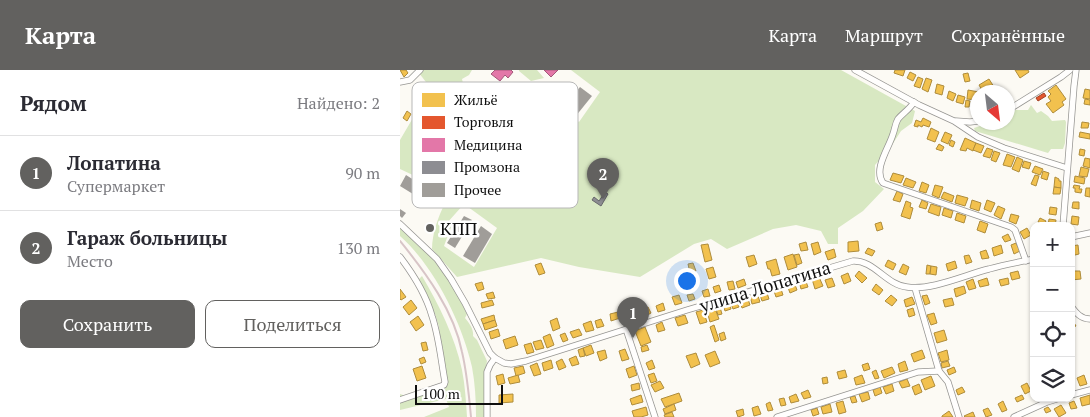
<!DOCTYPE html>
<html lang="ru">
<meta charset="utf-8">
<style>
:root{--surface:#fff;--page:#f2f2f3;--text:#2b2b33;--muted:#7c7c81;--line:#e1e1e2;--accent:#62615f}
body{margin:0;font-family:"PT Serif",serif;background:var(--page);color:var(--text)}
.controls{position:absolute;right:15px;bottom:15px;display:grid;overflow:hidden;border-radius:10px;box-shadow:0 1px 4px #0004}
.controls button{width:45px;height:45px;display:grid;place-items:center;padding:0;border:0;border-bottom:1px solid var(--line);background:var(--surface);color:var(--text);font:25px sans-serif}
.compass{position:absolute;left:570px;top:15px;width:45px;height:45px;border-radius:50%;background:var(--surface);box-shadow:0 1px 4px #0004;rotate:152deg}
.scale{position:absolute;left:15px;bottom:12px;width:88px;box-sizing:border-box;padding-left:5px;border:2px solid #0f0f0f;border-top:0;font-size:14px;line-height:18px;white-space:nowrap;color:#0f0f0f;-webkit-text-stroke:4px #fff;paint-order:stroke}
.you{position:absolute;left:286px;top:210px;width:18px;height:18px;margin:-12px;border:4px solid #fff;border-radius:50%;background:#1a73e8;box-shadow:0 0 0 8px #1a73e833}
.badge{display:grid;place-items:center;width:32px;height:32px;border-radius:50%;background:var(--accent);color:#fff;font-size:16px;font-weight:700}
.pin{position:absolute;translate:-50% -41px;filter:drop-shadow(0 1px 2px #0008)}
.pin::after{content:'';position:absolute;top:26px;width:18px;height:15px;background:inherit;clip-path:polygon(0 0,100% 0,50% 100%)}
.list{margin:0;padding:0;list-style:none}
h2{display:flex;justify-content:space-between;align-items:center;height:65px;margin:0;padding:0 20px;font-size:21px}
h2 small{font-size:16px;font-weight:400;color:var(--muted)}
.list li{display:grid;grid-template-columns:32px 1fr auto;gap:15px;align-items:center;box-sizing:border-box;height:75px;padding:0 20px;border-top:1px solid var(--line)}
.list b{display:block;font-size:19px;white-space:nowrap}
.list p{margin:0;font-size:16px;white-space:nowrap;color:var(--muted)}
.list em{font-size:16px;font-style:normal;color:var(--muted)}
.actions{display:flex;gap:10px;padding:15px 20px}
.actions a{flex:1;padding:11px 0;border:1px solid var(--accent);border-radius:10px;text-align:center;font-size:18px;color:var(--accent)}
.actions .main{background:var(--accent);color:#fff}
.icon{flex:none;width:28px;height:28px;fill:none;stroke:currentColor;stroke-width:2;stroke-linecap:round;stroke-linejoin:round}
.map{position:relative;flex:none;width:690px;height:347px;overflow:hidden}
header{display:flex;align-items:center;gap:30px;box-sizing:border-box;height:70px;padding:0 25px;background:var(--accent);color:#fff}
header strong{font-size:24px}
nav{display:flex;gap:28px;margin-inline-start:auto;font-size:18px}
main{display:flex}
aside{flex:1;background:var(--surface)}
.map>svg:first-child{display:block}
.forest{fill:#d8e8c2;fill-rule:evenodd}
.homes{fill:#f2c14e;stroke:#ae8c3b}
.shops{fill:#e4572e;stroke:#a44125}
.health{fill:#e377a8;stroke:#a3587a}
.industry{fill:#8d8d92;stroke:#67676b}
.building{fill:#a09d99}
.lines{fill:none;stroke-linecap:round;stroke-linejoin:round}
.minor-casing{stroke:#969592;stroke-width:7}
.minor{stroke:#fffefd;stroke-width:5.5}
.rail{stroke:#d8c5c7;stroke-width:2}
.poi-dot{fill:#62615f;stroke:#fff;stroke-width:2}
.labels{text-anchor:middle;dominant-baseline:central;stroke-width:5;stroke-linejoin:round;paint-order:stroke}
.poi-label{font-size:18px;fill:#0f0f0f;stroke:#fff;text-anchor:start}
.street-label{font-size:18px;fill:#0f0f0f;stroke:#fff}
.key{fill:#fff;stroke:#b7b7b7;stroke-width:1}
.key-label{font-size:14px;fill:#0f0f0f}
</style>
<header>
<strong>Карта</strong>
<nav><a>Карта</a><a>Маршрут</a><a>Сохранённые</a></nav>
</header>
<main>
<aside>
<h2>Рядом<small>Найдено: 2</small></h2>
<ul class="list">
<li><span class="badge">1</span><div><b>Лопатина</b><p>Супермаркет</p></div><em>90 m</em></li>
<li><span class="badge">2</span><div><b>Гараж больницы</b><p>Место</p></div><em>130 m</em></li>
</ul>
<div class="actions"><a class="main">Сохранить</a><a>Поделиться</a></div>
</aside>
<div class="map">
<svg width="690" height="347" viewBox="0 0 690 347">
<rect width="100%" height="100%" fill="#fcfaf4"/>
<g class="forest">
<path d="M23,0H72L69,5L62,9L65,21L64,31L55,38H40L22,67L33,76L22,92L21,104L17,107L0,99V70L24,29L29,16L19,3Z"/>
<path d="M119,0H137L144,8L131,11L119,1Z"/>
<path d="M171,0H441L515,41L512,53L501,61L490,78L475,95V112L484,119L463,141L438,158V174H428L421,161L396,155L373,159L327,179L311,169L294,174L240,207L179,197L141,188L57,207L32,179C33,147 53,118 70,92C80,75 91,59 101,42L120,56L84,114L102,126L121,99L137,98L154,71L114,44L125,33L147,27L179,52L200,22ZM64,134L97,158L74,197L44,176L51,157L47,153Z"/>
<path d="M631,35L637,43L641,41L648,46L652,51L665,50L666,52L665,73L663,79H651L648,83L575,61L574,58L589,53L608,52V44L614,40H628Z"/>
<path d="M0,156L29,184L50,210L67,244L65,248C69,253 74,259 73,266L77,270L87,291L85,301V347H76C76,330 75,313 72,297C62,253 34,196 0,166Z"/>
<path d="M22,206C39,235 55,267 62,300C65,315 66,331 67,347H24L49,337L46,329L0,340V324L6,326L47,312L40,277L39,257L35,244L20,215L19,209Z"/>
</g>
<g class="homes">
<path d="M0,0H6L8,3L4,7Z"/>
<path d="M495,0H505L503,6L494,3Z"/>
<path d="M615,0H628L629,2L620,8Z"/>
<path d="M510,2L516,5L513,11L507,8Z"/>
<path d="M568,3L570,11L565,12L563,4Z"/>
<path d="M518,7L523,9L520,18L514,16Z"/>
<path d="M526,8L532,10L528,22L522,19Z"/>
<path d="M589,9L594,17L583,22L579,15Z"/>
<path d="M537,14L544,16L542,25L535,23Z"/>
<path d="M656,15L666,29L662,32L664,35L653,43L646,34L651,31L648,27L651,24L648,21Z"/>
<path d="M685,19L690,20V29L683,28Z"/>
<path d="M568,20L579,22H578V30L567,29Z"/>
<path d="M549,21L556,24L553,31L547,28Z"/>
<path d="M558,25L565,27L563,34L556,32Z"/>
<path d="M685,29L690,30V35L684,34Z"/>
<path d="M566,30L570,31L569,37H565Z"/>
<path d="M7,41L11,44L7,51L3,48Z"/>
<path d="M523,48L531,52L529,57L523,55L522,57L518,55V57L514,56L516,50L521,52Z"/>
<path d="M682,52L689,53L688,58H681Z"/>
<path d="M531,58L539,62L535,72L527,69Z"/>
<path d="M545,62L552,65L548,74L541,71Z"/>
<path d="M680,62L690,64V69L679,67Z"/>
<path d="M565,68L576,73L573,81L567,78L566,81L560,80Z"/>
<path d="M551,70L555,72L553,77L549,75Z"/>
<path d="M576,73L584,76L581,83L573,80Z"/>
<path d="M539,74L544,77L542,81L536,79Z"/>
<path d="M587,78L593,80L590,88L583,86Z"/>
<path d="M680,79L685,80L684,86L679,85Z"/>
<path d="M594,81L600,83L596,92L591,90Z"/>
<path d="M607,84L615,87L611,97L603,95Z"/>
<path d="M617,87L623,90L619,102L612,99Z"/>
<path d="M685,88L690,89V98L683,96Z"/>
<path d="M624,91L631,93L629,99L622,97Z"/>
<path d="M635,96L643,99L640,105L632,102Z"/>
<path d="M681,97L689,99L687,107L679,106Z"/>
<path d="M643,101L649,103L647,110L641,108Z"/>
<path d="M493,103L504,106L501,113L490,110Z"/>
<path d="M635,105L639,106L636,116L631,114Z"/>
<path d="M675,106L685,108L684,114L674,112Z"/>
<path d="M655,107L659,109V111H661V118L654,117Z"/>
<path d="M506,108L516,112L513,118L503,115Z"/>
<path d="M522,112L529,115L526,123L519,121Z"/>
<path d="M535,115L543,117L539,128L532,125Z"/>
<path d="M674,115L680,116L679,119H682L681,123L675,122V118H673Z"/>
<path d="M654,117L661,118L660,124H653Z"/>
<path d="M686,118H690V127L685,126Z"/>
<path d="M497,121L503,124L500,132L493,130Z"/>
<path d="M544,122L554,126L552,132L541,128Z"/>
<path d="M557,125L568,128L565,136L555,133Z"/>
<path d="M522,130L528,133L526,139L519,137Z"/>
<path d="M572,130L581,133L579,141L570,138Z"/>
<path d="M587,130L595,133L591,142L584,139Z"/>
<path d="M506,131L511,133L510,137L513,138L510,149L501,146Z"/>
<path d="M673,132H679V139L672,138Z"/>
<path d="M531,134L541,137L539,146L528,142Z"/>
<path d="M598,136L605,139L601,149L594,145Z"/>
<path d="M650,137L657,138L656,145L649,144Z"/>
<path d="M544,138L553,141L551,148L542,145Z"/>
<path d="M557,143L566,146L564,153L555,150Z"/>
<path d="M611,144L619,146L616,154L609,151Z"/>
<path d="M672,146L679,147L678,155L671,154Z"/>
<path d="M640,148L646,151L644,154L638,152Z"/>
<path d="M649,149L656,150L655,156H648Z"/>
<path d="M580,151L588,154L585,163L577,160Z"/>
<path d="M481,152L483,159L477,161L475,154Z"/>
<path d="M627,158L631,165L624,169L620,162Z"/>
<path d="M608,164L611,170L605,172L602,167Z"/>
<path d="M458,171L459,181L448,182V172Z"/>
<path d="M406,172L408,180L401,181L399,174Z"/>
<path d="M418,172L421,182L414,185L411,174Z"/>
<path d="M616,173L620,181L614,184L611,175Z"/>
<path d="M308,174L312,190L305,192L301,175Z"/>
<path d="M601,175L603,183L594,186L592,178Z"/>
<path d="M678,175L679,184L671,186V176Z"/>
<path d="M468,178L475,181L472,186L465,183Z"/>
<path d="M434,179L436,187L428,190L425,182Z"/>
<path d="M586,180L589,188L582,189L580,182Z"/>
<path d="M393,184L397,197L388,200L384,187Z"/>
<path d="M399,184L402,193L397,195L394,185Z"/>
<path d="M354,185L357,194L349,197L346,187Z"/>
<path d="M569,185L572,192L566,194L564,186Z"/>
<path d="M376,189L380,204L372,206L370,199H368L366,192Z"/>
<path d="M488,190L496,194L493,200L485,196Z"/>
<path d="M555,191L557,198L548,201L546,194Z"/>
<path d="M141,193L145,203L139,205L135,195Z"/>
<path d="M293,193L296,201L290,203L288,194Z"/>
<path d="M503,194L509,197L506,205L499,202Z"/>
<path d="M527,195L531,196L530,204H526Z"/>
<path d="M531,196L537,197L536,205L530,204Z"/>
<path d="M313,197L316,207L309,209L306,199Z"/>
<path d="M459,201L467,208L462,213L455,206Z"/>
<path d="M618,201L620,208L612,210L610,203Z"/>
<path d="M671,201H680L681,209L671,210Z"/>
<path d="M448,203L451,211L444,214L441,206Z"/>
<path d="M419,207L423,216L415,219L412,209Z"/>
<path d="M432,208L435,216L428,218L425,210Z"/>
<path d="M587,208L589,215L580,217L578,211Z"/>
<path d="M608,208L609,214L601,216L599,210Z"/>
<path d="M344,209L346,215L338,218L336,212Z"/>
<path d="M405,209L408,217L401,219L399,211Z"/>
<path d="M573,209L576,218L569,220L566,212Z"/>
<path d="M333,211L335,219L329,220L327,212Z"/>
<path d="M82,212L84,219L78,221L75,214Z"/>
<path d="M394,212L397,220L390,223L387,215Z"/>
<path d="M476,214L483,220L479,225L472,220Z"/>
<path d="M319,215L321,221L315,223L313,217Z"/>
<path d="M380,216L383,225L376,227L373,218Z"/>
<path d="M564,216L566,223L556,227L554,219Z"/>
<path d="M0,219L6,227L1,230L0,229Z"/>
<path d="M308,219L310,226L304,227L302,221Z"/>
<path d="M366,220L369,229L362,231L359,222Z"/>
<path d="M93,222L95,228L88,229L86,224Z"/>
<path d="M357,223L360,232L352,234L350,225Z"/>
<path d="M293,224L295,229L289,231L287,225Z"/>
<path d="M279,225L282,233L275,235L272,227Z"/>
<path d="M491,225L497,230L492,236L485,231Z"/>
<path d="M527,225L530,233L525,235L522,226Z"/>
<path d="M347,226L350,235L342,238L339,228Z"/>
<path d="M512,227L515,234L506,237L504,230Z"/>
<path d="M552,228L554,235L545,237L543,230Z"/>
<path d="M11,230L17,238L9,245L3,237Z"/>
<path d="M92,230L94,235L82,238L81,233Z"/>
<path d="M336,230L339,237L333,239L330,232Z"/>
<path d="M329,232L331,239L325,241L323,234Z"/>
<path d="M263,233L265,240L258,242L256,236Z"/>
<path d="M319,234L322,244L318,245L315,236Z"/>
<path d="M314,236L319,249L310,252L306,238Z"/>
<path d="M248,237L251,243L246,246L244,239Z"/>
<path d="M513,238L515,245L509,247L507,240Z"/>
<path d="M226,239L228,248L221,249L219,240Z"/>
<path d="M303,240L307,252L300,254L296,242Z"/>
<path d="M236,241L238,248L231,250L229,243Z"/>
<path d="M218,242L220,248L211,251L210,244Z"/>
<path d="M534,243L537,253L531,255L527,245Z"/>
<path d="M94,245L95,250L83,254L81,249Z"/>
<path d="M285,245L288,253L278,256L275,248Z"/>
<path d="M18,246L24,255L16,261L10,252Z"/>
<path d="M157,248L160,258L153,261L150,251Z"/>
<path d="M671,248L676,256L671,258Z"/>
<path d="M201,249L204,256L197,258L195,251Z"/>
<path d="M95,250L97,256L85,260L83,254Z"/>
<path d="M191,251L194,260L186,262L183,254Z"/>
<path d="M262,252L265,260L258,262L256,255Z"/>
<path d="M314,255L319,270L315,272L310,257Z"/>
<path d="M245,257L251,272L241,276L235,261Z"/>
<path d="M98,259L100,266L91,269L89,262Z"/>
<path d="M179,259L182,265L173,268L170,262Z"/>
<path d="M544,260L547,270L537,273L534,263Z"/>
<path d="M324,262L326,269L321,271L319,264Z"/>
<path d="M165,263L168,270L163,272L160,265Z"/>
<path d="M150,264L154,275L147,278L143,267Z"/>
<path d="M115,266L118,275L106,279L103,270Z"/>
<path d="M141,270L144,278L136,280L133,272Z"/>
<path d="M26,272L28,280L23,281L21,273Z"/>
<path d="M131,273L134,282L127,284L124,275Z"/>
<path d="M191,275L194,283L186,286L183,278Z"/>
<path d="M247,275L249,280L242,282L241,277Z"/>
<path d="M183,278L185,286L180,287L178,280Z"/>
<path d="M225,279L229,289L222,291L219,281Z"/>
<path d="M205,280L207,288L200,291L197,282Z"/>
<path d="M522,280L525,288L514,292L511,284Z"/>
<path d="M547,280L549,290L541,292L538,283Z"/>
<path d="M315,281L320,293L310,297L305,285Z"/>
<path d="M296,283L300,294L291,298L286,286Z"/>
<path d="M176,286L179,294L172,296L169,289Z"/>
<path d="M24,287L26,292L21,294L19,289Z"/>
<path d="M162,289L166,297L159,300L156,292Z"/>
<path d="M151,290L153,298L144,301L142,293Z"/>
<path d="M252,290L255,298L249,300L246,293Z"/>
<path d="M505,291L508,300L500,302L498,294Z"/>
<path d="M548,291L550,296L542,298L541,293Z"/>
<path d="M137,293L141,304L134,306L130,296Z"/>
<path d="M468,293L470,299L464,301L462,295Z"/>
<path d="M22,296L26,308L17,311L13,299Z"/>
<path d="M123,296L125,303L116,306L114,298Z"/>
<path d="M234,296L237,305L229,308L226,299Z"/>
<path d="M492,297L495,303L484,308L481,301Z"/>
<path d="M554,297L556,302L549,305L547,300Z"/>
<path d="M445,300L447,307L439,309L437,302Z"/>
<path d="M476,300L479,308L475,309L472,302Z"/>
<path d="M254,303L257,311L251,313L248,305Z"/>
<path d="M103,304L105,313L98,315L96,306Z"/>
<path d="M118,305L120,312L110,314L108,308Z"/>
<path d="M462,305L465,313L456,315L454,308Z"/>
<path d="M684,305L687,314L680,316L677,308Z"/>
<path d="M531,306L535,316L525,320L521,310Z"/>
<path d="M427,307L428,313L423,314L422,308Z"/>
<path d="M507,309L510,316L502,318L499,312Z"/>
<path d="M260,311L264,318L255,322L251,315Z"/>
<path d="M239,313L240,319L232,321L231,315Z"/>
<path d="M627,313L631,321L625,324L621,316Z"/>
<path d="M492,314L494,321L486,324L483,317Z"/>
<path d="M519,314L522,322L515,325L512,317Z"/>
<path d="M480,317L482,323L475,326L473,320Z"/>
<path d="M562,317L565,322L558,325L556,320Z"/>
<path d="M408,320L411,327L404,329L401,323Z"/>
<path d="M468,322L470,329L462,332L459,324Z"/>
<path d="M279,323L282,331L265,337L261,329Z"/>
<path d="M113,324V332L99,333V325Z"/>
<path d="M396,324L399,331L391,333L389,327Z"/>
<path d="M241,325L243,332L232,335L230,329Z"/>
<path d="M622,325L624,329L617,332L615,328Z"/>
<path d="M690,325V334L682,336L680,328Z"/>
<path d="M455,326L457,332L452,333L450,327Z"/>
<path d="M384,328L386,335L381,336L379,329Z"/>
<path d="M443,331L446,342L439,344L436,333Z"/>
<path d="M603,331L607,340L602,342L598,334Z"/>
<path d="M674,331L677,338L671,339L669,333Z"/>
<path d="M370,332L373,340L368,341L366,334Z"/>
<path d="M274,334L276,340L265,344L263,339Z"/>
<path d="M430,334L432,342L423,344L421,337Z"/>
<path d="M661,335L666,343L659,347L654,339Z"/>
<path d="M358,336L361,344L354,346L352,338Z"/>
<path d="M246,337L248,345L241,347H234L232,341Z"/>
<path d="M648,337L651,341L646,343L644,339Z"/>
<path d="M417,338L419,344L413,346L411,340Z"/>
<path d="M588,338L592,345L586,347L583,340Z"/>
<path d="M343,339L344,345L338,347L336,341Z"/>
<path d="M549,341L553,347H542V346Z"/>
<path d="M272,342L274,347H265L264,345Z"/>
<path d="M573,342L575,347H565L564,346Z"/>
</g>
<path class="shops" d="M644,23L646,26L638,31L636,28Z"/>
<g class="health">
<path d="M95,0H111L113,2L108,8L105,5L100,11L91,4Z"/>
<path d="M144,0H158L151,7Z"/>
</g>
<path class="industry" d="M205,122L208,124L201,136L192,130L194,127L199,131Z"/>
<g class="building">
<path d="M180,17L192,26L175,47L164,37Z"/>
<path d="M6,105L25,117L27,113L39,120L28,138L19,131L21,129L0,116Z"/>
<path d="M0,139L6,143L2,148L0,146Z"/>
<path d="M64,146L72,150L55,178L47,173Z"/>
<path d="M81,156L92,164L75,193L63,186Z"/>
</g>
<g class="lines">
<defs>
<g id="minor">
<path d="M455,0L519,35L554,51L578,67L604,78L667,98"/>
<path d="M0,12L10,10L20,0"/>
<path d="M514,32C510,39 503,43 498,49C495,54 495,59 493,64C489,78 473,99 483,113L611,157L615,160L626,191"/>
<path d="M608,40L661,7L670,0"/>
<path d="M556,51L570,52L578,51"/>
<path d="M0,154L37,189L51,209L65,233L90,283L95,288L104,293L111,294L126,291L287,240L453,191C474,190 486,215 507,217C531,221 565,205 589,199C603,195 619,192 634,189"/>
<path d="M663,156L674,16L676,0"/>
<path d="M671,167L690,163"/>
<path d="M0,187C13,204 26,225 32,246C39,267 41,290 45,312L44,315L41,316L0,330"/>
<path d="M515,218L539,301L548,312L559,347"/>
<path d="M671,236C676,243 681,249 690,249"/>
<path d="M226,259L255,347"/>
<path d="M671,325L690,320"/>
<path d="M87,347V302L90,295L95,288"/>
<path d="M377,347L518,302L539,301"/>
<path d="M614,347L647,332L660,328"/>
</g>
</defs>
<use href="#minor" class="minor-casing"/>
<use href="#minor" class="minor"/>
<path class="rail" d="M0,171C26,203 54,241 62,282C67,303 69,325 71,347"/>
</g>
<circle class="poi-dot" cx="30" cy="158" r="5"/>
<g class="labels">
<g class="poi-label">
<text x="40" y="158">КПП</text>
</g>
<g class="street-label">
<text transform="translate(365 216) rotate(-17)">улица Лопатина</text>
</g>
</g>
<rect x="12" y="12" width="166" height="126" rx="8" class="key"/>
<rect x="22" y="23" width="23" height="14" fill="#f2c14e"/>
<rect x="22" y="46" width="23" height="13" fill="#e4572e"/>
<rect x="22" y="68" width="23" height="14" fill="#e377a8"/>
<rect x="22" y="91" width="23" height="13" fill="#8d8d92"/>
<rect x="22" y="113" width="23" height="14" fill="#a09d99"/>
<g class="key-label">
<text x="54" y="35">Жильё</text>
<text x="54" y="57">Торговля</text>
<text x="54" y="80">Медицина</text>
<text x="54" y="102">Промзона</text>
<text x="54" y="125">Прочее</text>
</g>
</svg>
<div class="controls">
<button>+</button>
<button>−</button>
<button><svg class="icon" aria-label="locate" viewBox="0 0 24 24"><circle cx="12" cy="12" r="6"/><path d="M12 2v4M12 18v4M2 12h4M18 12h4"/></svg></button>
<button><svg class="icon" aria-label="layers" viewBox="0 0 24 24"><path d="M12 4l9 5-9 5-9-5zM3 14l9 5 9-5"/></svg></button>
</div>
<svg class="compass" viewBox="-18 -18 36 36"><path d="M0-13l5 13h-10z" fill="#e53935"/><path d="M0 13l5-13h-10z" fill="#7c7c81"/></svg>
<div class="scale">100 m</div>
<div class="you"></div>
<div class="pin badge" style="left:233px;top:268px">1</div>
<div class="pin badge" style="left:203px;top:129px">2</div>
</div>
</main>
